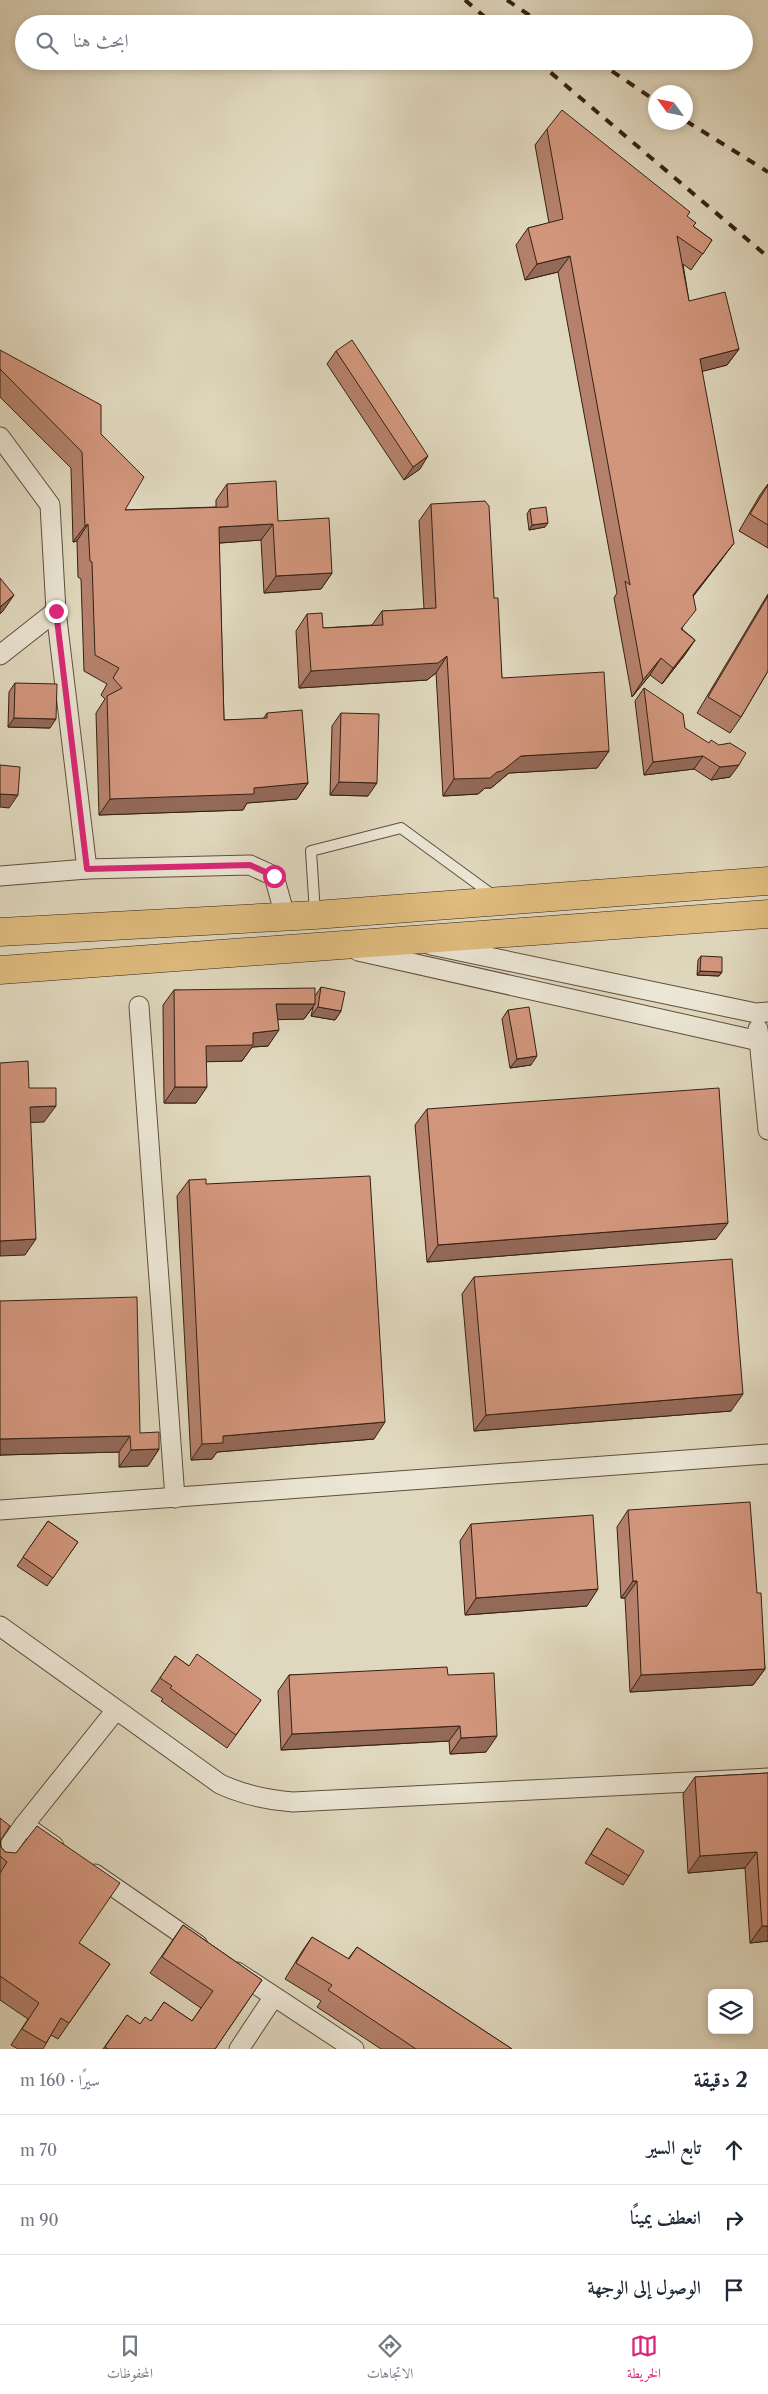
<!DOCTYPE html>
<html lang="ar">
<meta charset="utf-8">
<style>
:root{--surface:#fff;--page:#f2f2f3;--text:#1f2937;--muted:#747a83;--line:#e0e1e3;--accent:#db2777}
body{margin:0;font-family:"Libre Caslon Text",Amiri,serif;background:var(--page);color:var(--text);direction:rtl}
.controls{position:absolute;right:15px;bottom:15px;display:grid;overflow:hidden;border-radius:8px;box-shadow:0 2px 8px #0003}
.controls button{width:45px;height:45px;display:grid;place-items:center;padding:0;border:0;border-bottom:1px solid var(--line);background:var(--surface);color:var(--text);font:25px sans-serif}
.compass{position:absolute;left:648px;top:85px;width:45px;height:45px;border-radius:50%;background:var(--surface);box-shadow:0 2px 8px #0003;rotate:303deg}
.stop{position:absolute;width:15px;height:15px;margin:-11px;border:4px solid #db2777;border-radius:50%;background:#fff}
.stop.end{background:#db2777;border-color:#fff;box-shadow:0 1px 5px #0008}
.list{margin:0;padding:0;list-style:none}
h2{display:flex;justify-content:space-between;align-items:center;height:65px;margin:0;padding:0 20px;font-size:21px}
h2 small{font-size:16px;font-weight:400;color:var(--muted)}
.list li{display:grid;grid-template-columns:32px 1fr auto;gap:15px;align-items:center;box-sizing:border-box;height:70px;padding:0 20px;border-top:1px solid var(--line)}
.list b{display:block;font-size:19px;white-space:nowrap}
.list em{font-size:16px;font-style:normal;color:var(--muted)}
.icon{flex:none;width:28px;height:28px;fill:none;stroke:currentColor;stroke-width:2;stroke-linecap:round;stroke-linejoin:round}
.map{position:relative;flex:none;width:768px;height:2049px;overflow:hidden;direction:ltr}
.search{position:absolute;background:var(--surface);box-shadow:0 2px 8px #0003;left:15px;right:15px;top:15px;height:55px;display:flex;align-items:center;gap:12px;box-sizing:border-box;padding:0 18px;border-radius:28px;color:var(--muted);font-size:19px}
.sheet{height:275px;background:var(--surface)}
nav{display:flex;justify-content:space-around;align-items:center;box-sizing:border-box;height:70px;border-top:1px solid var(--line);background:var(--surface);font-size:14px;color:var(--muted)}
nav a{display:grid;justify-items:center;gap:2px}
nav .on{color:var(--accent)}
.map>svg:first-child{display:block}
.lines{fill:none;stroke-linecap:round;stroke-linejoin:round}
.service-casing{stroke:#604e3d;stroke-width:12}
.minor-casing{stroke:#604e3d;stroke-width:21}
.trunk-casing{stroke:#352012;stroke-width:29}
.service{stroke:#ebe6d5;stroke-width:10}
.minor{stroke:#ebe6d5;stroke-width:19}
.trunk{stroke:#e0bc7f;stroke-width:28}
.rail{stroke:#352012;stroke-width:4;stroke-dasharray:9 9;stroke-linecap:butt}
.wall{fill:#b5816c;stroke:#352012}
.shaded-wall{fill:#936958;stroke:#352012}
.building{fill:#d2967d;stroke:#352012}
.route{stroke:#db2777;stroke-width:6}
</style>
<div class="map">
<svg width="768" height="2049" viewBox="0 0 768 2049">
<rect width="100%" height="100%" fill="#e0d8be"/>
<filter id="stains"><feTurbulence type="fractalNoise" baseFrequency=".004" numOctaves="4"/><feColorMatrix values="0 0 0 0 .2 0 0 0 0 .09 0 0 0 0 .02 0 0 0 .5 -.17"/></filter>
<radialGradient id="worn" r=".72"><stop offset=".6" stop-color="#630" stop-opacity="0"/><stop offset="1" stop-color="#630" stop-opacity=".3"/></radialGradient>
<g class="lines">
<defs>
<path id="service" d="M315,913L311,851L401,828L494,896"/>
<g id="minor">
<path d="M0,437L50,505L56,611L87,869"/>
<path d="M0,655L56,611"/>
<path d="M0,876L87,869L250,865L274,876L285,916"/>
<path d="M431,945L756,1013L768,1012"/>
<path d="M358,951L759,1041H768"/>
<path d="M139,1006L175,1498"/>
<path d="M758,1029L768,1130"/>
<path d="M0,1510L768,1454"/>
<path d="M0,1626L220,1784C244,1795 266,1800 293,1802L768,1778"/>
<path d="M24,1825L54,1846"/>
<path d="M0,1859L24,1825L116,1710"/>
<path d="M95,1874L198,1945"/>
<path d="M237,1972L354,2049"/>
<path d="M239,2049L273,1998"/>
</g>
<g id="trunk">
<path d="M0,932L315,915L768,881"/>
<path d="M0,970L768,914"/>
</g>
</defs>
<use href="#service" class="service-casing"/>
<use href="#minor" class="minor-casing"/>
<use href="#trunk" class="trunk-casing"/>
<use href="#service" class="service"/>
<use href="#minor" class="minor"/>
<use href="#trunk" class="trunk"/>
<g class="rail">
<path d="M465,0L493,24"/>
<path d="M507,0L542,24"/>
<path d="M537,61L768,257"/>
<path d="M597,61L656,101"/>
<path d="M686,121L768,172"/>
</g>
</g>
<g class="wall">
<path d="M547,129L687,216L693,226L712,240L691,270L683,264L689,301L739,349L727,365L702,371L722,559L693,596L682,629L695,640L684,656L662,684L650,675L632,697L614,598L617,593L558,272L525,280L516,245L528,228L549,223L535,145Z"/>
<path d="M0,350L101,434L125,510L216,507V500L227,484L278,521L332,573L321,589L264,593L261,540L219,543L224,720L263,719L267,713L308,783L297,799L247,803L243,810L99,815L96,713L105,699L101,695L107,684L84,671L81,579L78,577L77,541L73,542L71,468L0,397Z"/>
<path d="M336,351L420,469L404,480L327,364Z"/>
<path d="M768,484V548L739,531L760,495Z"/>
<path d="M431,504L494,598L502,678L609,751L597,768L509,773L491,788H485L478,794L443,796L436,673L427,680L299,688L296,631L307,614L323,628L372,625L382,611L424,609L419,521Z"/>
<path d="M530,509L545,527L529,530L527,514Z"/>
<path d="M768,594V671L741,717L730,733L697,713Z"/>
<path d="M15,683L50,728L8,727L9,692Z"/>
<path d="M644,688L685,728L730,777L711,780L694,769L644,775L635,701Z"/>
<path d="M341,713L368,796L330,795L332,726Z"/>
<path d="M701,956L722,972L719,976L697,975L698,960Z"/>
<path d="M321,987L341,1011L335,1020L311,1016L313,1007L304,1019H278L268,1046L252,1047L242,1061H206L196,1103H164L163,1005L174,990L315,996Z"/>
<path d="M508,1010L531,1065L510,1068L502,1019Z"/>
<path d="M427,1109L716,1239L427,1262L415,1125Z"/>
<path d="M189,1180L206,1184L374,1439L217,1452L212,1459L191,1460L177,1196Z"/>
<path d="M474,1277L731,1411L474,1431L462,1294Z"/>
<path d="M140,1433L159,1449L148,1466L119,1467V1452L0,1455Z"/>
<path d="M628,1510L757,1593L765,1669L753,1685L630,1692L625,1598H621L617,1527Z"/>
<path d="M48,1521L78,1542L47,1586L17,1566Z"/>
<path d="M471,1524L587,1606L465,1615L460,1541Z"/>
<path d="M175,1656L189,1666L261,1700L227,1748L161,1701L163,1699L151,1691Z"/>
<path d="M289,1675H448L486,1752L450,1754L449,1741L281,1750L278,1691Z"/>
<path d="M768,1773V1941L750,1943L745,1868L688,1873L683,1794L695,1777Z"/>
<path d="M0,1818L1,1847L79,1943L110,1964L58,2039L51,2035L43,2049H18L11,2045L28,2019L0,2000Z"/>
<path d="M607,1828L629,1876L623,1885L585,1863Z"/>
<path d="M183,1925L262,1980L215,2049H103L127,2015L140,2024L151,2021L164,2002L192,2021L201,2008L150,1973Z"/>
<path d="M312,1937L348,1959L357,1947L512,2049H381L317,2007L321,2001L285,1979L301,1953Z"/>
</g>
<g class="shaded-wall">
<path d="M570,256L558,272L525,280L537,264Z"/>
<path d="M739,349L727,365L689,375L700,359Z"/>
<path d="M428,456L420,469L404,480L413,467Z"/>
<path d="M548,523L545,527L529,530L532,525Z"/>
<path d="M88,524L77,541L73,542L85,526Z"/>
<path d="M273,524L261,540L207,544L219,527Z"/>
<path d="M734,543L722,559L682,611L693,595Z"/>
<path d="M332,573L321,589L264,593L276,576Z"/>
<path d="M14,595L3,611L0,614V607Z"/>
<path d="M695,640L684,656L662,684L673,668Z"/>
<path d="M447,656L436,673L427,680L299,688L311,671Z"/>
<path d="M661,658L650,675L632,697L643,680Z"/>
<path d="M14,718L56,719L50,728L8,727Z"/>
<path d="M609,751L597,768L509,773L491,788H485L478,794L443,796L454,779L521,756Z"/>
<path d="M703,756L694,769L644,775L653,762Z"/>
<path d="M739,765L730,777L711,780L720,767Z"/>
<path d="M339,782L377,783L368,796L330,795Z"/>
<path d="M308,783L297,799L247,803L243,810L99,815L110,799Z"/>
<path d="M0,794L18,795L9,808L0,807Z"/>
<path d="M700,971L722,972L719,976L697,975Z"/>
<path d="M276,1004H315L304,1019L265,1020Z"/>
<path d="M318,1007L341,1011L335,1020L311,1016Z"/>
<path d="M279,1030L268,1046L252,1047L242,1061L195,1062L206,1046L253,1033Z"/>
<path d="M537,1056L531,1065L510,1068L517,1059Z"/>
<path d="M175,1087H207L196,1103H164Z"/>
<path d="M56,1106L44,1122L19,1123L30,1107Z"/>
<path d="M728,1223L716,1239L427,1262L438,1245Z"/>
<path d="M36,1239L25,1255L0,1256V1241Z"/>
<path d="M743,1394L731,1411L474,1431L486,1415Z"/>
<path d="M385,1422L374,1439L217,1452L212,1459L191,1460L202,1444L223,1436Z"/>
<path d="M130,1436L119,1452L0,1455V1439Z"/>
<path d="M159,1449L148,1466L119,1467L131,1450Z"/>
<path d="M633,1581H637L625,1598H621Z"/>
<path d="M598,1589L587,1606L465,1615L476,1598Z"/>
<path d="M765,1669L753,1685L630,1692L641,1675Z"/>
<path d="M460,1726L449,1741L281,1750L292,1734Z"/>
<path d="M497,1736L486,1752L450,1754L461,1738Z"/>
<path d="M757,1852L745,1868L688,1873L700,1856Z"/>
<path d="M762,1926H768V1941L750,1943Z"/>
</g>
<g class="building">
<path d="M562,110L690,212L687,216L696,223L693,226L712,240L703,254L677,236L689,301L725,292L739,349L700,359L734,543L693,595L696,610L681,629L695,640L673,668L661,658L643,680L625,581L630,585L570,256L537,264L528,228L563,219L547,129Z"/>
<path d="M352,340L428,456L413,467L336,351Z"/>
<path d="M0,350L101,405V434L144,477L125,510L228,507L227,484L276,481L278,521L329,518L332,573L276,576L273,524L219,527L224,720L267,718V713L302,710L308,783L254,788V794L110,799L107,696L122,688L113,678L119,668L95,655L92,562L90,561L88,524L85,526L82,452L0,369Z"/>
<path d="M768,485V525L750,514Z"/>
<path d="M485,501L489,506L494,598H498L502,678L604,672L609,751L521,756L502,771L497,772L490,778L454,779L447,656L438,663L311,671L307,614L322,613L323,628L383,625L382,611L436,608L431,504Z"/>
<path d="M546,507L548,523L532,525L530,509Z"/>
<path d="M0,578L14,595L0,607Z"/>
<path d="M768,596V671L741,717L708,697Z"/>
<path d="M15,683L57,684L56,719L14,718Z"/>
<path d="M644,688L683,714L685,728L709,743L711,740L719,745L730,743L746,753L739,765L720,767L703,756L653,762Z"/>
<path d="M341,713L379,714L377,783L339,782Z"/>
<path d="M0,765L20,767L18,795L0,794Z"/>
<path d="M701,956L722,957V972L700,971Z"/>
<path d="M321,987L345,992L341,1011L318,1007Z"/>
<path d="M315,988V1004H276L279,1030L253,1033V1045L206,1046L207,1087H175L174,990Z"/>
<path d="M529,1007L537,1056L517,1059L508,1010Z"/>
<path d="M28,1061L29,1088H56V1106L30,1107L36,1239L0,1241V1063Z"/>
<path d="M719,1088L728,1223L438,1245L427,1109Z"/>
<path d="M370,1176L385,1422L223,1436V1443L202,1444L189,1180L206,1179V1184Z"/>
<path d="M732,1259L743,1394L486,1415L474,1277Z"/>
<path d="M137,1297L140,1433L159,1432V1449L131,1450L130,1436L0,1439V1301Z"/>
<path d="M750,1502L757,1593H761L765,1669L641,1675L637,1581H633L628,1510Z"/>
<path d="M593,1515L598,1589L476,1598L471,1524Z"/>
<path d="M48,1521L78,1542L53,1578L23,1557Z"/>
<path d="M197,1654L261,1700L236,1735L170,1688L172,1686L160,1678L175,1656L189,1666Z"/>
<path d="M447,1667L448,1675L494,1673L497,1736L461,1738L460,1726L292,1734L289,1675Z"/>
<path d="M768,1773V1926H762L757,1852L700,1856L695,1777Z"/>
<path d="M0,1818L10,1826L0,1841L1,1847L5,1852L16,1853L37,1826L120,1883L79,1943L110,1964L69,2023L61,2018L46,2043L22,2029L39,2003L0,1976V1873L7,1862L0,1856Z"/>
<path d="M607,1828L644,1851L629,1876L591,1854Z"/>
<path d="M183,1925L262,1980L215,2049H108L105,2047L127,2015L140,2024L145,2017L151,2021L164,2002L192,2021L213,1991L162,1957Z"/>
<path d="M312,1937L349,1959L357,1947L512,2049H416L328,1990L332,1985L296,1963Z"/>
</g>
<g class="lines">
<path class="route" d="M56,611L87,869L250,865L274,876"/>
</g>
<rect width="100%" height="100%" filter="url(#stains)"/>
<rect width="100%" height="100%" fill="url(#worn)"/>
</svg>
<div class="controls">
<button><svg class="icon" aria-label="layers" viewBox="0 0 24 24"><path d="M12 4l9 5-9 5-9-5zM3 14l9 5 9-5"/></svg></button>
</div>
<svg class="compass" viewBox="-18 -18 36 36"><path d="M0-13l5 13h-10z" fill="#e53935"/><path d="M0 13l5-13h-10z" fill="#747a83"/></svg>
<div class="stop" style="left:274px;top:876px"></div>
<div class="stop end" style="left:56px;top:611px"></div>
<div class="search"><svg class="icon" aria-label="search" viewBox="0 0 24 24"><circle cx="10" cy="10" r="6"/><path d="M15 15l6 6"/></svg>ابحث هنا</div>
</div>
<section class="sheet">
<h2>2 دقيقة<small>سيرًا · 160 m</small></h2>
<ul class="list">
<li><svg class="icon" aria-label="ahead" viewBox="0 0 24 24"><path d="M12 20V5M6 11l6-6 6 6"/></svg><div><b>تابع السير</b></div><em>70 m</em></li>
<li><svg class="icon" aria-label="right" viewBox="0 0 24 24"><path d="M7 20v-9h11M14 6l5 5-5 5"/></svg><div><b>انعطف يمينًا</b></div><em>90 m</em></li>
<li><svg class="icon" aria-label="arrive" viewBox="0 0 24 24"><path d="M6 21V4h12l-3 4 3 4H6"/></svg><div><b>الوصول إلى الوجهة</b></div></li>
</ul>
</section>
<nav>
<a class="on"><svg class="icon" aria-label="map" viewBox="0 0 24 24"><path d="M3 6l6-2 6 2 6-2v14l-6 2-6-2-6 2zM9 4v14M15 6v14"/></svg>الخريطة</a>
<a><svg class="icon" aria-label="directions" viewBox="0 0 24 24"><path d="M12 3l9 9-9 9-9-9zM9 14v-3h6M13 9l2 2-2 2"/></svg>الاتجاهات</a>
<a><svg class="icon" aria-label="saved" viewBox="0 0 24 24"><path d="M7 4h10v16l-5-4-5 4z"/></svg>المحفوظات</a>
</nav>
